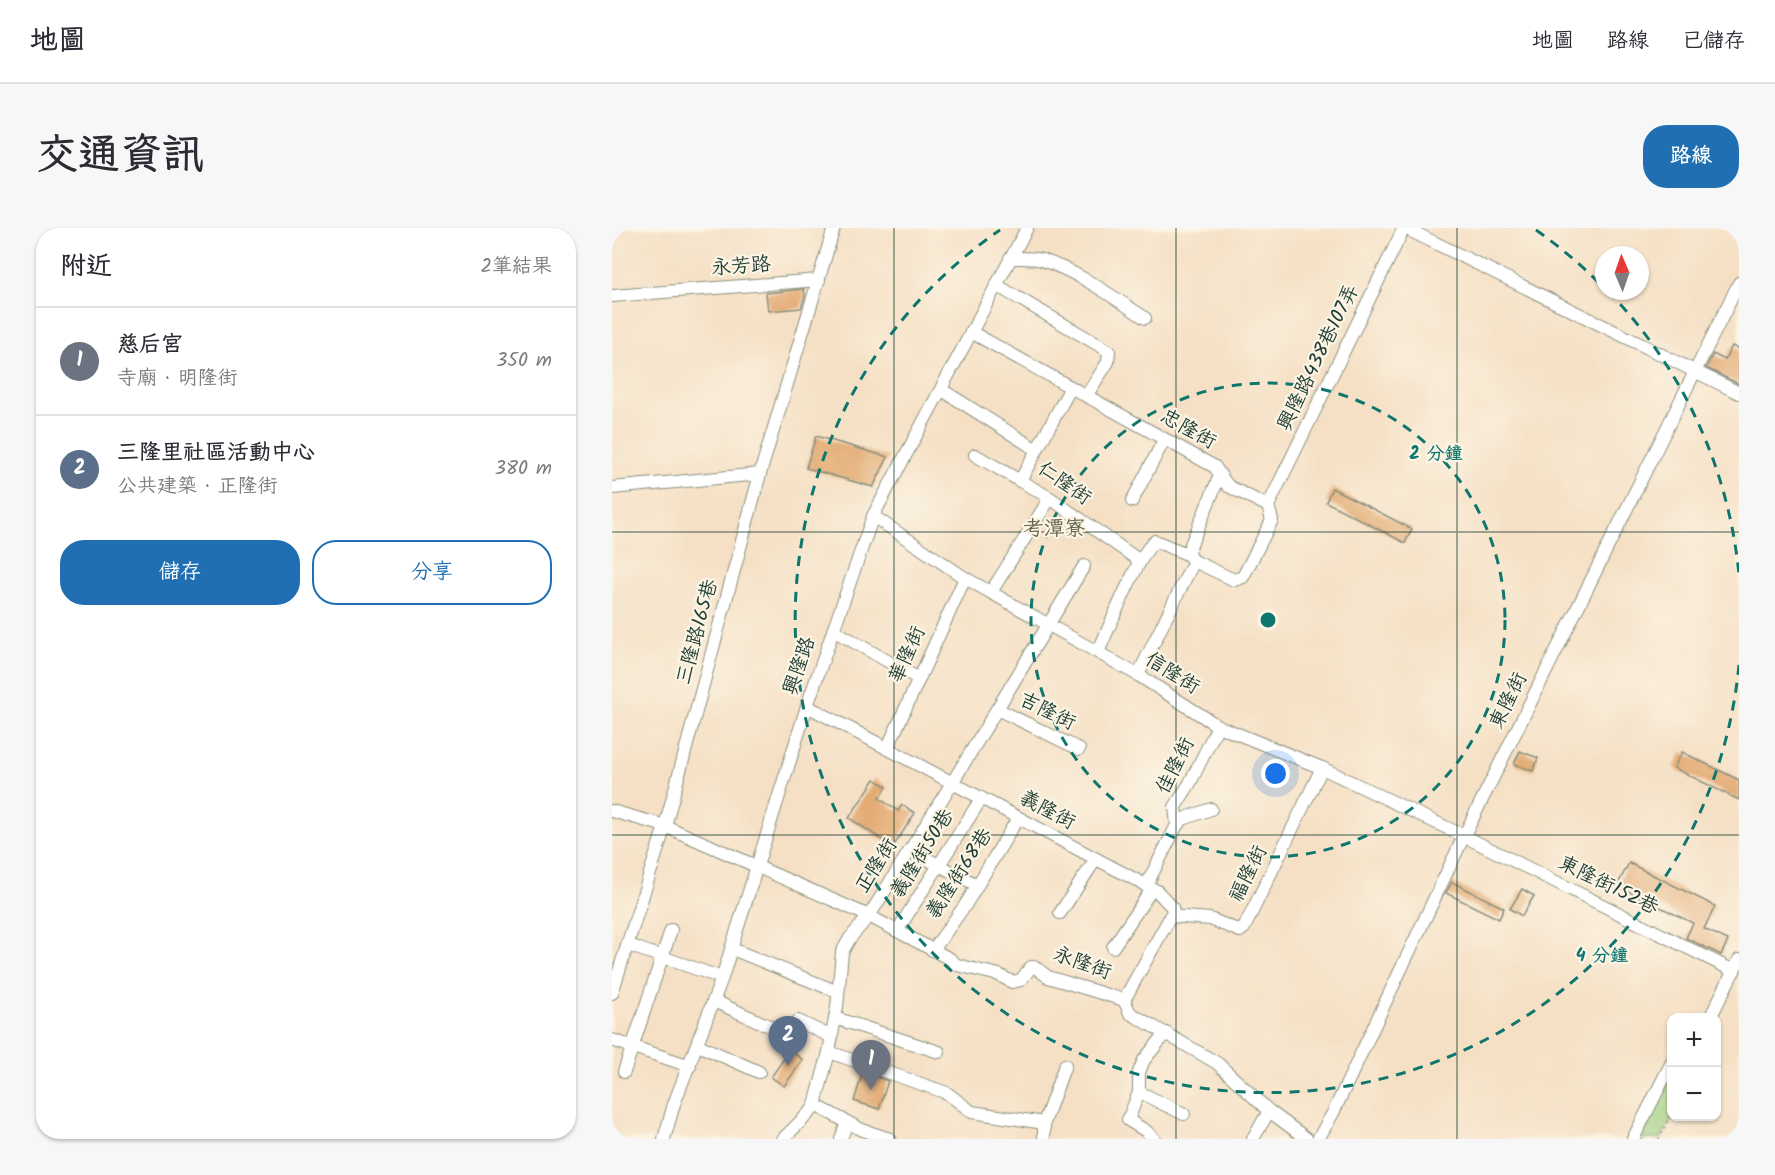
<!DOCTYPE html>
<html lang="zh-TW">
<meta charset="utf-8">
<style>
:root{--surface:#fff;--page:#f7f7f7;--text:#2b2b33;--muted:#7c7c81;--line:#e1e1e2;--accent:#1f6fb2}
body{margin:0;font-family:Kalam,"LXGW WenKai TC",sans-serif;background:var(--page);color:var(--text)}
.controls{position:absolute;right:18px;bottom:18px;display:grid;overflow:hidden;border-radius:12px;box-shadow:0 2px 4px #0004}
.controls button{width:54px;height:54px;display:grid;place-items:center;padding:0;border:0;border-bottom:2px solid var(--line);background:var(--surface);color:var(--text);font:30px sans-serif}
.compass{position:absolute;left:983px;top:18px;width:54px;height:54px;border-radius:50%;background:var(--surface);box-shadow:0 2px 4px #0004;rotate:358deg}
.you{position:absolute;left:664px;top:546px;width:21px;height:21px;margin:-15px;border:4px solid #fff;border-radius:50%;background:#1a73e8;box-shadow:0 0 0 9px #1a73e833}
.badge{display:grid;place-items:center;width:39px;height:39px;border-radius:50%;background:var(--accent);color:#fff;font-size:20px;font-weight:700}
.pin{position:absolute;translate:-50% -50px;filter:drop-shadow(0 2px 3px #0008)}
.pin::after{content:'';position:absolute;top:32px;width:21px;height:18px;background:inherit;clip-path:polygon(0 0,100% 0,50% 100%)}
.list{margin:0;padding:0;list-style:none}
h2{display:flex;justify-content:space-between;align-items:center;height:78px;margin:0;padding:0 24px;font-size:26px}
h2 small{font-size:20px;font-weight:400;color:var(--muted)}
.list li{display:grid;grid-template-columns:39px 1fr auto;gap:18px;align-items:center;box-sizing:border-box;height:108px;padding:0 24px;border-top:2px solid var(--line)}
.list b{display:block;font-size:22px;white-space:nowrap}
.list p{margin:0;font-size:20px;white-space:nowrap;color:var(--muted)}
.list em{font-size:20px;font-style:normal;color:var(--muted)}
.actions{display:flex;gap:12px;padding:18px 24px}
.actions a{flex:1;padding:14px 0;border:2px solid var(--accent);border-radius:24px;text-align:center;font-size:21px;color:var(--accent)}
.actions .main{background:var(--accent);color:#fff}
.map{position:relative;flex:none;width:1127px;height:911px;overflow:hidden;border-radius:24px}
header{display:flex;align-items:center;gap:36px;box-sizing:border-box;height:84px;padding:0 30px;background:var(--surface);border-bottom:2px solid var(--line)}
header strong{font-size:28px}
nav{display:flex;gap:33px;margin-inline-start:auto;font-size:21px}
.intro{display:flex;align-items:center;justify-content:space-between;box-sizing:border-box;height:144px;padding:0 36px}
h1{margin:0;font-size:42px}
.button{padding:15px 27px;border-radius:24px;background:var(--accent);color:#fff;font-size:21px;font-weight:700}
main{display:flex;gap:36px;padding:0 36px}
aside{flex:1;background:var(--surface);border-radius:24px;box-shadow:0 2px 4px #0004}
.map>svg:first-child{display:block}
.green{fill:#9bcf7f;stroke:#5d865a;stroke-width:1.5}
.building{fill:#e3ab73}
.lines{fill:none;stroke-linecap:round;stroke-linejoin:round}
.minor-casing{stroke:#8a8e7c;stroke-width:14}
.path{stroke:#8a8e7c;stroke-width:1.5;stroke-dasharray:1.5 4.5;stroke-linecap:butt}
.minor{stroke:#fff;stroke-width:12}
.grid{fill:none;stroke:#1f3d34;stroke-width:1.5;stroke-opacity:0.55}
.ring{fill:none;stroke:#0f766e;stroke-width:3;stroke-dasharray:10 8}
.labels{text-anchor:middle;dominant-baseline:central;stroke-width:4.5;stroke-linejoin:round;paint-order:stroke}
.street-label{font-size:20px;fill:#1f3d34;stroke:#fcf5e5}
.neighbourhood-label{font-size:21px;fill:#64644a;stroke:#fcf5e5}
.centre{fill:#0f766e;stroke:#fcf5e5;stroke-width:3}
.ring-label{font-size:18px;text-anchor:middle;font-weight:bold;fill:#0f766e;stroke:#fcf5e5;stroke-width:4.5;stroke-linejoin:round;paint-order:stroke}
</style>
<header>
<strong>地圖</strong>
<nav><a>地圖</a><a>路線</a><a>已儲存</a></nav>
</header>
<div class="intro"><h1>交通資訊</h1><a class="button">路線</a></div>
<main>
<aside>
<h2>附近<small>2筆結果</small></h2>
<ul class="list">
<li><span class="badge" style="background:#6b7280">1</span><div><b>慈后宮</b><p>寺廟 · 明隆街</p></div><em>350 m</em></li>
<li><span class="badge" style="background:#5c6f8a">2</span><div><b>三隆里社區活動中心</b><p>公共建築 · 正隆街</p></div><em>380 m</em></li>
</ul>
<div class="actions"><a class="main">儲存</a><a>分享</a></div>
</aside>
<div class="map">
<svg width="1127" height="911" viewBox="0 0 1127 911">
<rect width="100%" height="100%" fill="#fcf5e5"/>
<filter id="ink" filterUnits="userSpaceOnUse"><feTurbulence type="fractalNoise" baseFrequency=".0167" numOctaves="2"/><feDisplacementMap in="SourceGraphic" scale="12" xChannelSelector="R" yChannelSelector="G"/><feConvolveMatrix kernelMatrix="1 2 1 2 8 2 1 2 1" color-interpolation-filters="sRGB"/></filter>
<filter id="wash" filterUnits="userSpaceOnUse"><feTurbulence type="fractalNoise" baseFrequency=".008" numOctaves="4" result="noise"/><feDisplacementMap in="SourceGraphic" scale="24" xChannelSelector="R" yChannelSelector="G"/><feGaussianBlur stdDeviation="1.35" result="paint"/><feColorMatrix in="noise" values="0 0 0 0 0 0 0 0 0 0 0 0 0 0 0 0 0 1.4 0 .05"/><feComposite in="paint" operator="in"/></filter>
<g filter="url(#wash)">
<rect width="100%" height="100%" fill="#f5e0c5"/>
<path class="green" d="M1059,834L1060,889L1049,911H1021Z"/>
<g id="blocks">
<g class="building">
<path d="M192,61L193,68L189,80L156,83L154,65Z"/>
<path d="M1120,118L1127,121V156L1094,140L1101,126L1113,132Z"/>
<path d="M204,208L276,229L261,259L194,240Z"/>
<path d="M720,260L800,301L793,315L714,274Z"/>
<path d="M908,523L926,530L921,543L902,536Z"/>
<path d="M1070,524L1127,552V572L1062,540Z"/>
<path d="M263,551L275,559L267,570L286,583L290,577L303,585L281,619L237,590Z"/>
<path d="M1017,635L1103,678L1092,701L1116,712L1109,727L1074,710L1081,695L1005,658Z"/>
<path d="M840,654L892,680L887,691L834,665Z"/>
<path d="M910,661L922,668L910,688L898,681Z"/>
<path d="M178,822L191,832L172,858L159,849Z"/>
<path d="M251,844L276,853L267,881L242,873Z"/>
</g>
</g>
</g>
<g filter="url(#ink)">
<use href="#blocks" fill-opacity="0" stroke="#8a8e7c" stroke-width="1.5"/>
<g class="lines">
<defs>
<g id="minor">
<path d="M793,0L1127,165"/>
<path d="M398,30C408,30 420,29 430,32C467,44 501,69 533,90"/>
<path d="M384,57L497,123L496,134L474,168"/>
<path d="M0,68L207,52"/>
<path d="M359,104L603,239L608,247L575,326L582,333L526,447"/>
<path d="M330,162L425,222"/>
<path d="M363,227L438,270L528,333"/>
<path d="M408,253L459,159"/>
<path d="M0,260L148,246"/>
<path d="M520,273L552,212"/>
<path d="M656,278L792,0"/>
<path d="M261,288L353,350L526,447L606,498L710,540L852,608L1122,743"/>
<path d="M582,333L622,352L631,349L660,292L656,278L616,258L608,247"/>
<path d="M379,364L438,270"/>
<path d="M221,402L307,451"/>
<path d="M486,424C496,403 527,324 543,313L575,326"/>
<path d="M195,478L545,663L560,679L561,684L512,772"/>
<path d="M385,481L467,521"/>
<path d="M275,521L353,350"/>
<path d="M0,583L53,598L257,688L338,731L345,737L387,747L400,754L409,752L419,739H423L436,749L512,772L518,785L605,835L657,883L695,911"/>
<path d="M565,597L563,579L578,555L606,498"/>
<path d="M298,622L365,657"/>
<path d="M534,658L565,597L571,591L599,581"/>
<path d="M448,685L484,631"/>
<path d="M558,688L598,691L628,703L632,700L710,540"/>
<path d="M285,703L369,571"/>
<path d="M16,717L110,750"/>
<path d="M501,719L540,661"/>
<path d="M120,721L226,764"/>
<path d="M321,722L354,676L406,590"/>
<path d="M0,765L53,598L148,246L222,0"/>
<path d="M102,773L166,802"/>
<path d="M223,790L327,824"/>
<path d="M1098,790L1127,732"/>
<path d="M186,793L220,809"/>
<path d="M0,812L78,838"/>
<path d="M86,817L147,844"/>
<path d="M217,824L335,865L360,884L432,895"/>
<path d="M12,844L59,702"/>
<path d="M527,864L572,886"/>
<path d="M203,877L250,902L278,911"/>
<path d="M52,911L62,876L110,750L195,478L261,288L415,0"/>
<path d="M171,911L200,882L203,877L217,824L225,779L230,724L238,710L257,688L340,555L472,338"/>
<path d="M229,911L235,894"/>
<path d="M432,911V895L453,837"/>
<path d="M542,911L534,903L516,892L527,864V844L532,832L554,805"/>
<path d="M641,911L657,883"/>
<path d="M706,911L721,885L852,608L1127,55"/>
<path d="M1021,911L1060,834"/>
</g>
</defs>
<use href="#minor" class="minor-casing"/>
<path class="path" d="M1047,911L1060,885"/>
<use href="#minor" class="minor"/>
</g>
</g>
<path class="grid" d="M282,0V911M564,0V911M845,0V911M0,304H1127M0,607H1127"/>
<g class="ring">
<circle cx="656" cy="392" r="237"/>
<path d="M1127 437A473 473 0 1 1 388 2M924 2A473 473 0 0 1 990 58M996 63A473 473 0 0 1 1127 347"/>
</g>
<g class="labels">
<g class="street-label">
<text transform="translate(129 39) rotate(-4)">永芳路</text>
<text transform="translate(707 130) rotate(-64)">興隆路438巷107弄</text>
<text transform="translate(576 202) rotate(29)">忠隆街</text>
<text transform="translate(452 256) rotate(35)">仁隆街</text>
<text transform="translate(86 404) rotate(-75)">三隆路165巷</text>
<text transform="translate(296 427) rotate(-66)">華隆街</text>
<text transform="translate(188 438) rotate(-71)">興隆路</text>
<text transform="translate(560 446) rotate(32)">信隆街</text>
<text transform="translate(897 473) rotate(-64)">東隆街</text>
<text transform="translate(435 484) rotate(26)">吉隆街</text>
<text transform="translate(564 538) rotate(-63)">佳隆街</text>
<text transform="translate(435 583) rotate(28)">義隆街</text>
<text transform="translate(311 626) rotate(-58)">義隆街50巷</text>
<text transform="translate(265 638) rotate(-58)">正隆街</text>
<text transform="translate(348 646) rotate(-57)">義隆街68巷</text>
<text transform="translate(637 646) rotate(-64)">福隆街</text>
<text transform="translate(996 658) rotate(26)">東隆街152巷</text>
<text transform="translate(470 736) rotate(20)">永隆街</text>
</g>
<g class="neighbourhood-label">
<text x="442" y="301">考潭寮</text>
</g>
</g>
<circle cx="656" cy="392" r="9" class="centre"/>
<g class="ring-label">
<text x="824" y="231">2 分鐘</text>
<text x="990" y="733">4 分鐘</text>
</g>
</svg>
<div class="controls">
<button>+</button>
<button>−</button>
</div>
<svg class="compass" viewBox="-18 -18 36 36"><path d="M0-13l5 13h-10z" fill="#e53935"/><path d="M0 13l5-13h-10z" fill="#7c7c81"/></svg>
<div class="you"></div>
<div class="pin badge" style="left:259px;top:862px;background:#6b7280">1</div>
<div class="pin badge" style="left:176px;top:838px;background:#5c6f8a">2</div>
</div>
</main>
